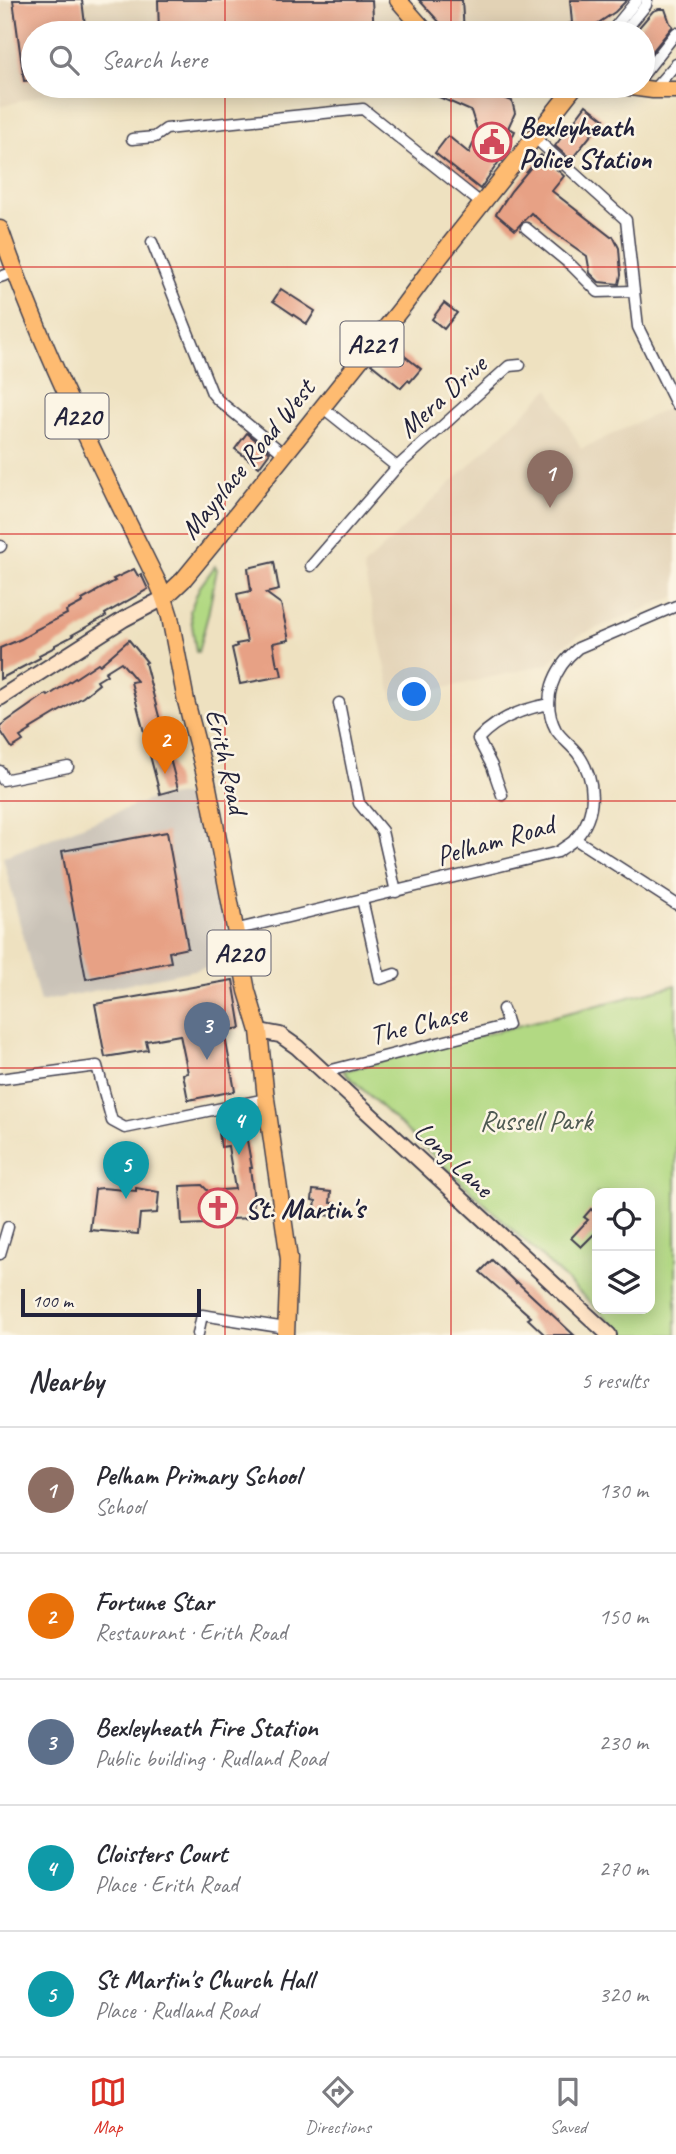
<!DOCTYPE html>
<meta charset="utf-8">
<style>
:root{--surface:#fff;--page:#f2f2f3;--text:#2b2b33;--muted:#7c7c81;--line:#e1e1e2;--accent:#d93025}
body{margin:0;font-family:Caveat,sans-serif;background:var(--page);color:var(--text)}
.controls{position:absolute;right:21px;bottom:21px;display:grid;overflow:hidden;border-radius:14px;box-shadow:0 4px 18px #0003}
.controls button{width:63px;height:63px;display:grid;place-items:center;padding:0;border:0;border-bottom:2px solid var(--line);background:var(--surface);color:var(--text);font:35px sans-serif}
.scale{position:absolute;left:21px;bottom:18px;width:180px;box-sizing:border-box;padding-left:7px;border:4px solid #22223b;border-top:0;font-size:19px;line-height:24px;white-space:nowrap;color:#22223b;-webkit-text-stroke:5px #fcf5e5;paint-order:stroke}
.you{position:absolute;left:415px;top:695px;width:24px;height:24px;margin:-18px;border:5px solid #fff;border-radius:50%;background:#1a73e8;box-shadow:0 0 0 10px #1a73e833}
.badge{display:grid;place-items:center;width:46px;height:46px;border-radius:50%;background:var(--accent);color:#fff;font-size:23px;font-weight:700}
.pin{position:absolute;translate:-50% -58px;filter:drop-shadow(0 2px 4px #0008)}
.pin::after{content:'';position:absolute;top:37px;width:24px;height:21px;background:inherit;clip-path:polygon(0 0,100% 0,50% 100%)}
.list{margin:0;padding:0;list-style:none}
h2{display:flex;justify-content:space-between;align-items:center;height:91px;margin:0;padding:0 28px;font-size:30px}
h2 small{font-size:23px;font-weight:400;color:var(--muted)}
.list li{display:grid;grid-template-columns:46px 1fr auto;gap:21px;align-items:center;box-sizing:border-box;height:126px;padding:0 28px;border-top:2px solid var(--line)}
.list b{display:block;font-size:26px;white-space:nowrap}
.list p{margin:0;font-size:23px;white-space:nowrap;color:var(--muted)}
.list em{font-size:23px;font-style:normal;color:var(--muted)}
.icon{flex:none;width:38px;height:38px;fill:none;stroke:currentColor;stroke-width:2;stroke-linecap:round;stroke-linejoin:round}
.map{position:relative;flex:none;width:676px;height:1335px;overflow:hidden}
.search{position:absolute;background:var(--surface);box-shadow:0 4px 18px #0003;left:21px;right:21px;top:21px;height:77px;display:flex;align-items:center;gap:18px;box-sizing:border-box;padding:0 24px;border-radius:38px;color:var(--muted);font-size:26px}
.sheet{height:721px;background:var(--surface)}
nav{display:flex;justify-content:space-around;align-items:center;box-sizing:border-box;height:98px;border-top:2px solid var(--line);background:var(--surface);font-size:19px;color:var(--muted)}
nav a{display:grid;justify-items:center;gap:4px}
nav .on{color:var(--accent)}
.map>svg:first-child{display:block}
.built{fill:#e2d2b5}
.industrial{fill:#cac3b8}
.green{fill:#b2d983;stroke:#6a7e5f;stroke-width:2;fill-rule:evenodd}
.building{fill:#e7a185}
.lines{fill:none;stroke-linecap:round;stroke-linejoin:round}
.street-casing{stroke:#413f4f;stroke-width:13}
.secondary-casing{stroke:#413f4f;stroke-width:18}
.primary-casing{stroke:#413f4f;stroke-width:19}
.street{stroke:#fff;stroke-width:10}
.secondary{stroke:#ffe4c6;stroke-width:14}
.primary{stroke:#febb71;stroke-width:16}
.grid{fill:none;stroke:#d62828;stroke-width:2;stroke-opacity:0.55}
.labels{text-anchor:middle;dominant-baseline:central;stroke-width:5;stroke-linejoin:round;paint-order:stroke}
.shield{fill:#fcf5e5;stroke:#63616e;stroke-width:2}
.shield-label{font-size:26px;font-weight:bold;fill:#22223b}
.poi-label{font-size:28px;font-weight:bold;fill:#22223b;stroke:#fcf5e5;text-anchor:start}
.street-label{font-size:28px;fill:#22223b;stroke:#fcf5e5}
.park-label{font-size:28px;fill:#4d5951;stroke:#fcf5e5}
</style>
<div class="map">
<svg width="676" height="1335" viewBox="0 0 676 1335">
<rect width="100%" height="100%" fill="#fcf5e5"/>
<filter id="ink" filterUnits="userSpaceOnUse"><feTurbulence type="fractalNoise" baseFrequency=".0143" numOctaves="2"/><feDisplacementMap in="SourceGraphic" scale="14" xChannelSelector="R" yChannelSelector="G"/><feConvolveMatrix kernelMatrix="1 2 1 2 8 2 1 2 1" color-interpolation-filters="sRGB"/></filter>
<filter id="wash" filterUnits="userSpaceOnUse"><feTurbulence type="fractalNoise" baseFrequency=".00686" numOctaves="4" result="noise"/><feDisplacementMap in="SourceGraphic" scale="28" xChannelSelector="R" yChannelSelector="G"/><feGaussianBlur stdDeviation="1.57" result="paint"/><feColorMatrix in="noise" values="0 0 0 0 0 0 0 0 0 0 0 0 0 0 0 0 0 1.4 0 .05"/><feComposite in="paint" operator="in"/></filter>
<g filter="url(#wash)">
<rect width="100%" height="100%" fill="#eee1c0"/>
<g class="built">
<path d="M0,0H401L414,33H33V86H70L0,107Z"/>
<path d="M420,0H627L603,25L587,33H455L435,18Z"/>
<path d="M549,389L581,449L670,407L676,422V596L578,636L563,646L549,664L393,700L363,567Z"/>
</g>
<path class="industrial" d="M201,793L233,962L40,1002L3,857L151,799Z"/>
<g class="green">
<path d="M215,566L217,569L208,615L198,652H196L190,611L199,588Z"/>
<path d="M676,985V1335H625L343,1071ZM597,1193H650V1309H597Z"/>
</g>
<g id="blocks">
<g class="building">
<path d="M13,0H82L86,33H33V80L24,81Z"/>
<path d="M158,0H372L374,33H306L307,29H230V33H159Z"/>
<path d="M419,0H462L464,33H455L441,24Z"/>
<path d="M570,0H627L615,12L583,33H568L567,24L572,23Z"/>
<path d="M659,9H665L670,23L673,26L643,63V33H634L653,11Z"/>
<path d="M414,86H493L498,88L496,95L512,101L515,113L508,128L515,131L502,161L500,160L480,189L435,153L448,136L469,153L478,133L471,111Z"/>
<path d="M586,105L604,119L571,160L555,146Z"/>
<path d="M541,155L564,176L552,191L611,237L613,236L619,248L621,275L619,284L599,282L590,273L587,256L553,232L531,213L515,230L496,214L511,191Z"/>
<path d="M281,289L315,311L307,324L273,301Z"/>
<path d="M444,303L457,313L444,329L432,319Z"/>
<path d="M388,343L421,369L410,382L408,380L401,388L371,364Z"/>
<path d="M247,433L270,452L259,467L235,449Z"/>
<path d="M274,562L279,590L266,593L281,604L289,640L273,643L277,666H280L282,676L240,684L232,648L237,646L236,644L247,642L237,594L251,591L248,568Z"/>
<path d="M134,569L138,576L141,574L148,589L105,614L106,616L72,635L73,636L55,645V647L39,655L40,658L0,679V648L21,639L35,631V630L67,614L66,611L83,602L82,600L95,593V592L115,581L113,579Z"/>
<path d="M129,640L147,662L145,663L178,789L160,794L131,682L137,681L121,662L105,672L107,675L97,681L99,684L83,697L30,729L31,730L20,737L23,741L12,748L0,730V726L46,694L48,696L98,663L100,665Z"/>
<path d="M167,832L188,948L169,952L171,962L86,979L62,851Z"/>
<path d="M233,980L241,1028L224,1031L235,1091L188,1100L183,1074L188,1073L180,1035L146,1041L148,1050L105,1057L95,1004Z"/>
<path d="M245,1129L252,1168H250L253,1191L254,1213H252L253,1218L205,1220V1224L182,1225L180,1186L202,1185L208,1191L235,1189L228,1146L221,1147L219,1133Z"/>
<path d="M102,1188L136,1191V1188L159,1192L157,1213L140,1214L138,1234L90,1230L95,1189Z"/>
<path d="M313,1190L331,1192L330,1203H335L333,1216L314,1214L316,1201L312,1200Z"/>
<path d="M591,1209L595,1213L597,1211V1231L581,1247L571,1238L588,1220L584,1217Z"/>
<path d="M492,1260L516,1283L517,1282L574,1335H545L528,1319L531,1317L480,1272Z"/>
</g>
</g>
</g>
<g filter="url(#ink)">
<use href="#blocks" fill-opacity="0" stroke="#413f4f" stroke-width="2"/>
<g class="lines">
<defs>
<g id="street">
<path d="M610,33L637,0"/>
<path d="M623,33L646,5L647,0"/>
<path d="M643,75L676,33"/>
<path d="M653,90L676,64"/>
<path d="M535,138L626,220L638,327L676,404"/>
<path d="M132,139L155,137L166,129L363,109L482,204"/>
<path d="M526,228L572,266L598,292L633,291"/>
<path d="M152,242L212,393L218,400L284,454"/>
<path d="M0,277L15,272"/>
<path d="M397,467L509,366L520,365"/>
<path d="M0,547L1,546"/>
<path d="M311,566L397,467L322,407"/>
<path d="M339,703L359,803L382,831L396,892"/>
<path d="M0,771L3,780L68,767"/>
<path d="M502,795L492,766L478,739C496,719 522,709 549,704"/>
<path d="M575,839L676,904"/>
<path d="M362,899L380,979L395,974"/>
<path d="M234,930L558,852C563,847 571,844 575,839C598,815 596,779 578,754C571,745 562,739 556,730C540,700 554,668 578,648L676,606"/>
<path d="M324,1072L508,1025L503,1009"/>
<path d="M0,1079L97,1066L112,1121L125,1128L266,1099"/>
<path d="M0,1254L8,1227"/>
<path d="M198,1334L202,1315L286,1328"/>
</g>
<g id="secondary">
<path d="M0,698L124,619L164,598"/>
<path d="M259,1031L280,1035L297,1047L609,1335"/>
</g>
<g id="primary">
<path d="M398,0L427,33"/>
<path d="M623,86L653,90H676"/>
<path d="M0,229C42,351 100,466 157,581L164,598L170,617L186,701L207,782L247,991L259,1031L266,1099L289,1259L286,1335"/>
<path d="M164,598L183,580L233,519L404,305L435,263L575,86"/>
</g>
</defs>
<use href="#street" class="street-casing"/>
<use href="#secondary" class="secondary-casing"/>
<use href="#primary" class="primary-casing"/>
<use href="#street" class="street"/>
<use href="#secondary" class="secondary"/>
<use href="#primary" class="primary"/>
</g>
</g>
<path class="grid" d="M225,0V33M451,0V33M225,86V1335M451,86V1335M0,267H676M0,534H676M0,801H676M0,1068H676"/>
<defs>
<symbol id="civic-ring" viewBox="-11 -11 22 22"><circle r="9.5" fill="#fcf5e5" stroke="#d1495b" stroke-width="1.5"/><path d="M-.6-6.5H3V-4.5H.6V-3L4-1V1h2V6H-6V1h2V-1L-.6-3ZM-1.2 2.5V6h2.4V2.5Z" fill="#d1495b"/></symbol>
<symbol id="church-ring" viewBox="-11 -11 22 22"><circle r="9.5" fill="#fcf5e5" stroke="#d1495b" stroke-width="1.5"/><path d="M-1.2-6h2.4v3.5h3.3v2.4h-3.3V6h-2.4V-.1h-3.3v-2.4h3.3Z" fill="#d1495b"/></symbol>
</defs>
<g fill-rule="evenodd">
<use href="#civic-ring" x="470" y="120" width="44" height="44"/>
<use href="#church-ring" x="196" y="1186" width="44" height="44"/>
</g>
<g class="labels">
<g class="shield">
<rect x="340.5" y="321.5" width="63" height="45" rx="5"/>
<rect x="45.5" y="393.5" width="63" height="45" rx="5"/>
<rect x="207.5" y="930.5" width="63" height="45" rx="5"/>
</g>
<g class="shield-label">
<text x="372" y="344">A221</text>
<text x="77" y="416">A220</text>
<text x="239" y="953">A220</text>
</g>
<g class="poi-label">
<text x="519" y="126">Bexleyheath<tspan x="519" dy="32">Police Station</tspan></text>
<text x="245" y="1208">St. Martin's</text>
</g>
<g class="street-label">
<text transform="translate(442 396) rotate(-42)">Mera Drive</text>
<text transform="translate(247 459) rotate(-51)">Mayplace Road West</text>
<text transform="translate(227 761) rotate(77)">Erith Road</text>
<text transform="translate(495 840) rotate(-16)">Pelham Road</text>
<text transform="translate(418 1024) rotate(-14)">The Chase</text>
<text transform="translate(454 1159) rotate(43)">Long Lane</text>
</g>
<g class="park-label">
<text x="536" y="1120">Russell Park</text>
</g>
</g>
</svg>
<div class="controls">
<button><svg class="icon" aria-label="locate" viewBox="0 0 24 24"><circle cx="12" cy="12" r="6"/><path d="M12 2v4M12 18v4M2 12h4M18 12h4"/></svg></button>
<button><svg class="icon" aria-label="layers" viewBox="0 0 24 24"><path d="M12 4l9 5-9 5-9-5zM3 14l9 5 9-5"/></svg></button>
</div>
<div class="scale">100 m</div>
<div class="you"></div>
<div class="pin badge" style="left:550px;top:508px;background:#8d6e63">1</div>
<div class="pin badge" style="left:165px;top:774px;background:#e8710a">2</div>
<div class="pin badge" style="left:207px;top:1060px;background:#5c6f8a">3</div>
<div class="pin badge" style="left:239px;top:1155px;background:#0f9aa8">4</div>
<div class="pin badge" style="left:126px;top:1199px;background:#0f9aa8">5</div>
<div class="search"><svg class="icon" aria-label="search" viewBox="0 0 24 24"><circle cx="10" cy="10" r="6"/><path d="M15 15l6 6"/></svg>Search here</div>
</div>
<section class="sheet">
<h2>Nearby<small>5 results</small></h2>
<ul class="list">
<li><span class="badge" style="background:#8d6e63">1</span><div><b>Pelham Primary School</b><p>School</p></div><em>130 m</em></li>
<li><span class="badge" style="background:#e8710a">2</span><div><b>Fortune Star</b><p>Restaurant · Erith Road</p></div><em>150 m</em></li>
<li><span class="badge" style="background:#5c6f8a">3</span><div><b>Bexleyheath Fire Station</b><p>Public building · Rudland Road</p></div><em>230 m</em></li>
<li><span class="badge" style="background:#0f9aa8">4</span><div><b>Cloisters Court</b><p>Place · Erith Road</p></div><em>270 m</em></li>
<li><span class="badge" style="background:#0f9aa8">5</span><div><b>St Martin's Church Hall</b><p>Place · Rudland Road</p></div><em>320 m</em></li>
</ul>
</section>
<nav>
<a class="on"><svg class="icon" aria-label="map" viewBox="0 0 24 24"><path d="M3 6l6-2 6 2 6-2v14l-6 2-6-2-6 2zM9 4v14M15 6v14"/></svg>Map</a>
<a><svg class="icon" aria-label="directions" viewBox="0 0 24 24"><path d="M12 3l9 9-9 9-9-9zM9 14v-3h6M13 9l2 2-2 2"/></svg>Directions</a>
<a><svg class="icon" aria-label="saved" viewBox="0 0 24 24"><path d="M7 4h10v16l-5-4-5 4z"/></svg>Saved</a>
</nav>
